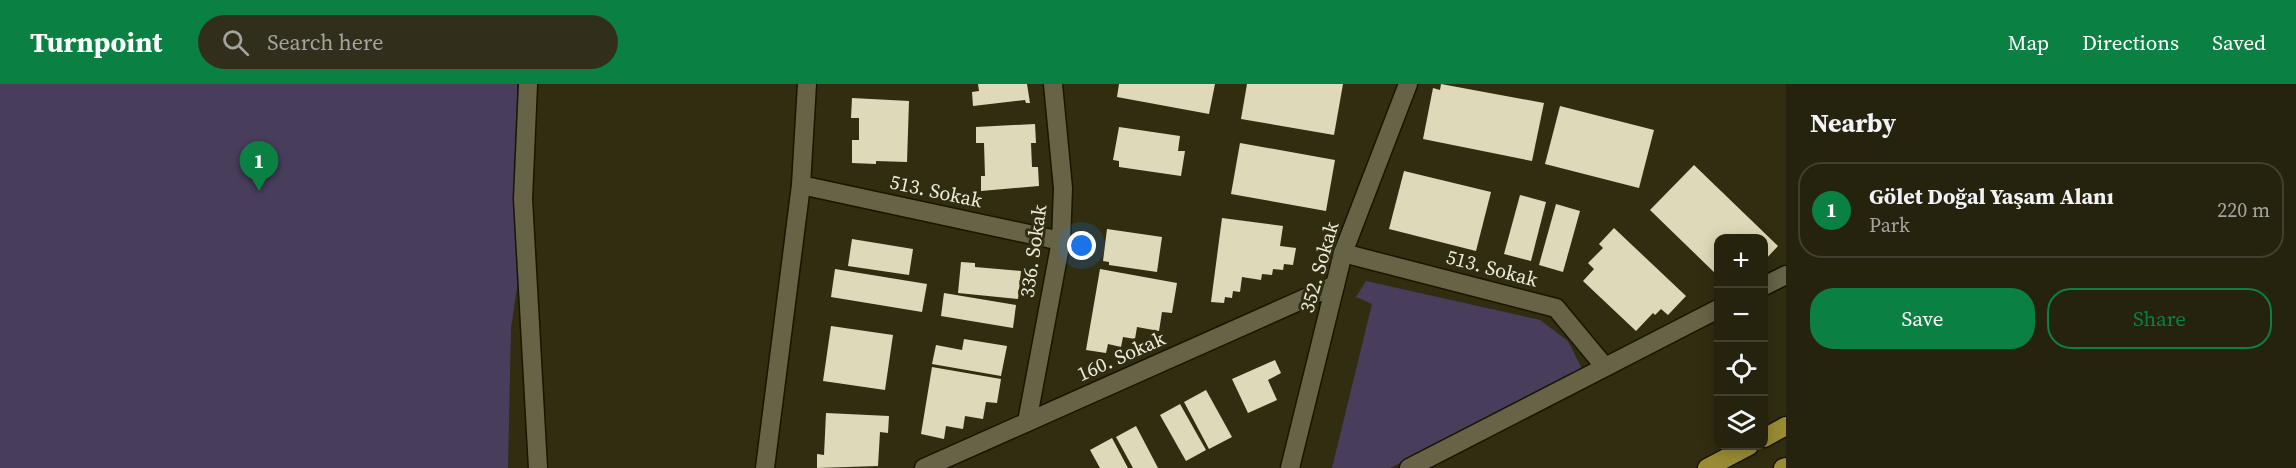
<!DOCTYPE html>
<meta charset="utf-8">
<style>
:root{--surface:#25220d;--page:#312f1b;--text:#f1f3f6;--muted:#a3a49d;--line:#423f2e;--accent:#0b8043}
body{margin:0;font-family:"Source Serif 4",serif;background:var(--page);color:var(--text)}
.controls{position:absolute;right:18px;bottom:18px;display:grid;overflow:hidden;border-radius:12px;box-shadow:0 3px 15px #0003}
.controls button{width:54px;height:54px;display:grid;place-items:center;padding:0;border:0;border-bottom:2px solid var(--line);background:var(--surface);color:var(--text);font:30px sans-serif}
.you{position:absolute;left:1082px;top:162px;width:21px;height:21px;margin:-15px;border:4px solid #fff;border-radius:50%;background:#1a73e8;box-shadow:0 0 0 9px #1a73e833}
.badge{display:grid;place-items:center;width:39px;height:39px;border-radius:50%;background:var(--accent);color:#fff;font-size:20px;font-weight:700}
.pin{position:absolute;translate:-50% -50px;filter:drop-shadow(0 2px 3px #0008)}
.pin::after{content:'';position:absolute;top:32px;width:21px;height:18px;background:inherit;clip-path:polygon(0 0,100% 0,50% 100%)}
.list{margin:0;padding:0;list-style:none}
h2{display:flex;justify-content:space-between;align-items:center;height:78px;margin:0;padding:0 24px;font-size:26px}
h2 small{font-size:20px;font-weight:400;color:var(--muted)}
.list li{display:grid;grid-template-columns:39px 1fr auto;gap:18px;align-items:center;box-sizing:border-box;height:96px;margin:0 12px 12px;padding:0 12px;border:2px solid var(--line);border-radius:24px}
.list b{display:block;font-size:22px;white-space:nowrap}
.list p{margin:0;font-size:20px;white-space:nowrap;color:var(--muted)}
.list em{font-size:20px;font-style:normal;color:var(--muted)}
.actions{display:flex;gap:12px;padding:18px 24px}
.actions a{flex:1;padding:14px 0;border:2px solid var(--accent);border-radius:24px;text-align:center;font-size:21px;color:var(--accent)}
.actions .main{background:var(--accent);color:#fff}
.icon{flex:none;width:33px;height:33px;fill:none;stroke:currentColor;stroke-width:2;stroke-linecap:round;stroke-linejoin:round}
.map{position:relative;flex:none;width:1786px;height:384px;overflow:hidden}
header{display:flex;align-items:center;gap:36px;box-sizing:border-box;height:84px;padding:0 30px;background:var(--accent);color:#fff}
header strong{font-size:28px}
nav{display:flex;gap:33px;margin-inline-start:auto;font-size:21px}
.search{width:420px;height:54px;background:var(--page);display:flex;align-items:center;gap:15px;box-sizing:border-box;padding:0 21px;border-radius:33px;color:var(--muted);font-size:22px}
main{display:flex}
aside{flex:1;background:var(--surface)}
.map>svg:first-child{display:block}
.green{fill:#493d5c}
.building{fill:#dedab9}
.lines{fill:none;stroke-linecap:round;stroke-linejoin:round}
.street-casing{stroke:#191500;stroke-width:21}
.primary-casing{stroke:#191500;stroke-width:21}
.street{stroke:#676346;stroke-width:18}
.primary{stroke:#998c34;stroke-width:18}
.labels{text-anchor:middle;dominant-baseline:central;stroke-width:6;stroke-linejoin:round;paint-order:stroke}
.street-label{font-size:20px;fill:#edebdb;stroke:#312d11}
</style>
<header>
<strong>Turnpoint</strong>
<div class="search"><svg class="icon" aria-label="search" viewBox="0 0 24 24"><circle cx="10" cy="10" r="6"/><path d="M15 15l6 6"/></svg>Search here</div>
<nav><a>Map</a><a>Directions</a><a>Saved</a></nav>
</header>
<main>
<div class="map">
<svg width="1786" height="384" viewBox="0 0 1786 384">
<rect width="100%" height="100%" fill="#312d11"/>
<g class="green">
<path d="M0,0H517L518,197L511,244L508,384H0Z"/>
<path d="M1366,197L1540,236L1568,257L1583,287L1390,384H1332L1372,220L1356,213Z"/>
</g>
<g class="building">
<path d="M978,0H1027L1030,19H1026L1025,16L973,22L972,8L979,7Z"/>
<path d="M1119,0H1215L1209,30L1117,13Z"/>
<path d="M1247,0H1343L1334,51L1241,35Z"/>
<path d="M1441,0L1544,19L1532,77L1423,55L1433,4L1440,6Z"/>
<path d="M852,14L909,17L907,78L876,77V80L852,79V56H859V34H851Z"/>
<path d="M1560,22L1654,46L1639,104L1545,80Z"/>
<path d="M1035,40L1036,59H1031L1032,83H1038L1039,102L981,107V92H985L984,59H976V43Z"/>
<path d="M1119,43L1180,52L1178,67H1185L1181,92L1119,83V77L1113,76Z"/>
<path d="M1240,59L1335,76L1326,127L1231,110Z"/>
<path d="M1694,81L1778,162L1764,177V154H1718V192L1650,126Z"/>
<path d="M1404,87L1491,108L1476,167L1389,145Z"/>
<path d="M1520,111L1546,118L1531,177L1504,170Z"/>
<path d="M1556,120L1580,127L1563,188L1539,181Z"/>
<path d="M1222,134L1283,142L1280,162L1296,164L1293,181L1284,180L1283,186L1273,185L1272,191L1262,190L1261,196L1242,193L1240,208L1233,207L1232,214L1225,213L1224,219L1211,218Z"/>
<path d="M1614,144L1686,212L1668,231L1661,225L1655,231L1653,229L1636,247L1583,197L1594,185L1588,179L1603,164L1599,160Z"/>
<path d="M1107,145L1162,153L1157,188L1109,181V178L1103,177Z"/>
<path d="M852,155L913,165L909,191L848,182Z"/>
<path d="M961,178L975,179V183L1021,187L1018,215L958,209Z"/>
<path d="M835,185L927,200L922,228L831,213Z"/>
<path d="M1100,185L1177,199L1172,229L1162,228L1159,247L1137,243L1135,255L1123,253L1121,263L1108,260L1106,269L1086,266Z"/>
<path d="M944,209L1016,221L1013,244L941,232Z"/>
<path d="M831,242L893,251L885,306L823,297Z"/>
<path d="M964,255L1007,262L1001,292L932,280L936,261L962,266Z"/>
<path d="M1275,276L1281,289L1268,296L1277,316L1248,329L1232,295Z"/>
<path d="M932,283L1001,295L997,319L986,318L983,335L965,332L963,345L946,342L944,355L921,350Z"/>
<path d="M1206,306L1232,353L1209,365L1184,318Z"/>
<path d="M1180,320L1206,366L1186,377L1160,331Z"/>
<path d="M826,329L889,332L888,349L880,348L878,382L817,384V370L824,371Z"/>
<path d="M1136,342L1158,384H1133L1116,353Z"/>
<path d="M1112,354L1128,384H1100L1090,366Z"/>
</g>
<g class="lines">
<defs>
<g id="street">
<path d="M528,0L523,115L538,384"/>
<path d="M801,101L1061,157"/>
<path d="M1343,169L1556,224L1605,283"/>
<path d="M1764,202L1786,191"/>
<path d="M1027,338L1061,157L1063,104L1053,0"/>
<path d="M765,384L801,101L807,0"/>
<path d="M924,384L1335,201"/>
<path d="M1290,384L1343,169L1408,0"/>
<path d="M1409,384L1718,225"/>
</g>
<g id="primary">
<path d="M1764,354L1786,342"/>
<path d="M1707,384L1749,362"/>
<path d="M1783,384L1786,383"/>
</g>
</defs>
<use href="#street" class="street-casing"/>
<use href="#primary" class="primary-casing"/>
<use href="#street" class="street"/>
<use href="#primary" class="primary"/>
</g>
<g class="labels">
<g class="street-label">
<text transform="translate(936 107) rotate(12)">513. Sokak</text>
<text transform="translate(1033 167) rotate(-82)">336. Sokak</text>
<text transform="translate(1319 183) rotate(-74)">352. Sokak</text>
<text transform="translate(1492 184) rotate(15)">513. Sokak</text>
<text transform="translate(1121 272) rotate(-24)">160. Sokak</text>
</g>
</g>
</svg>
<div class="controls">
<button>+</button>
<button>−</button>
<button><svg class="icon" aria-label="locate" viewBox="0 0 24 24"><circle cx="12" cy="12" r="6"/><path d="M12 2v4M12 18v4M2 12h4M18 12h4"/></svg></button>
<button><svg class="icon" aria-label="layers" viewBox="0 0 24 24"><path d="M12 4l9 5-9 5-9-5zM3 14l9 5 9-5"/></svg></button>
</div>
<div class="you"></div>
<div class="pin badge" style="left:259px;top:107px">1</div>
</div>
<aside>
<h2>Nearby<small></small></h2>
<ul class="list">
<li><span class="badge">1</span><div><b>Gölet Doğal Yaşam Alanı</b><p>Park</p></div><em>220 m</em></li>
</ul>
<div class="actions"><a class="main">Save</a><a>Share</a></div>
</aside>
</main>
